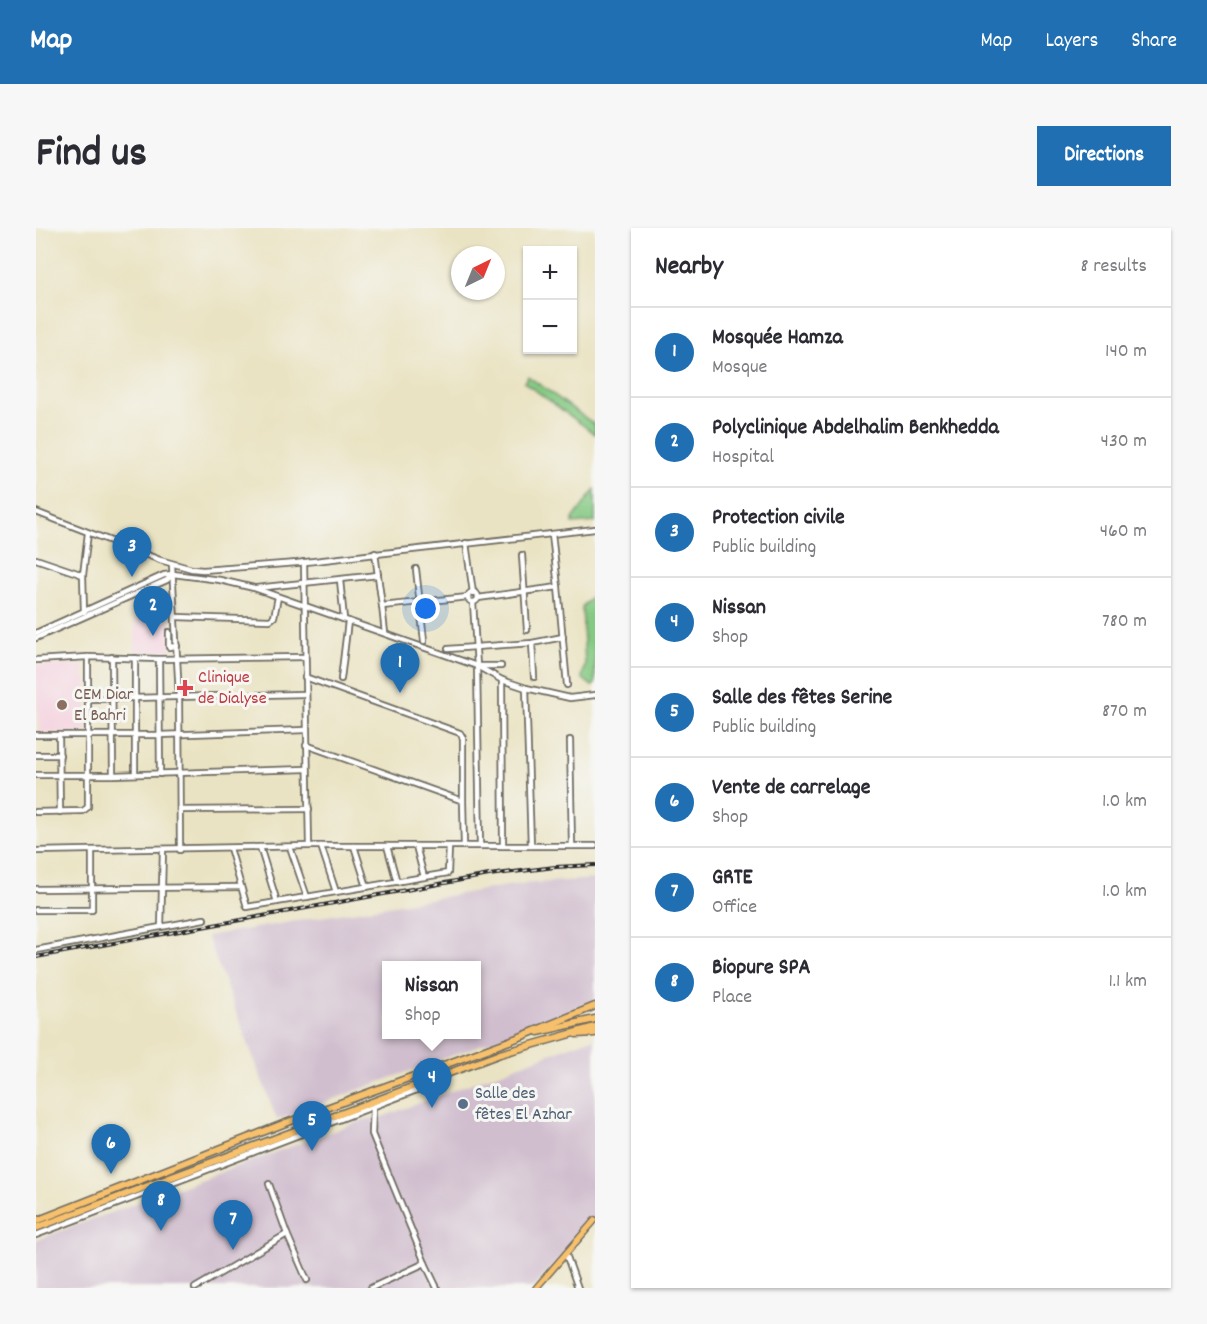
<!DOCTYPE html>
<meta charset="utf-8">
<style>
:root{--surface:#fff;--page:#f7f7f7;--text:#2b2b33;--muted:#7c7c81;--line:#e1e1e2;--accent:#1f6fb2}
body{margin:0;font-family:Dekko,sans-serif;background:var(--page);color:var(--text)}
.controls{position:absolute;right:18px;top:18px;display:grid;overflow:hidden;border-radius:0px;box-shadow:0 2px 4px #0004}
.controls button{width:54px;height:54px;display:grid;place-items:center;padding:0;border:0;border-bottom:2px solid var(--line);background:var(--surface);color:var(--text);font:30px sans-serif}
.compass{position:absolute;left:415px;top:18px;width:54px;height:54px;border-radius:50%;background:var(--surface);box-shadow:0 2px 4px #0004;rotate:43deg}
.you{position:absolute;left:390px;top:381px;width:21px;height:21px;margin:-15px;border:4px solid #fff;border-radius:50%;background:#1a73e8;box-shadow:0 0 0 9px #1a73e833}
.badge{display:grid;place-items:center;width:39px;height:39px;border-radius:50%;background:var(--accent);color:#fff;font-size:20px;font-weight:700}
.pin{position:absolute;translate:-50% -50px;filter:drop-shadow(0 2px 3px #0008)}
.pin::after{content:'';position:absolute;top:32px;width:21px;height:18px;background:inherit;clip-path:polygon(0 0,100% 0,50% 100%)}
.popup{position:absolute;left:346px;top:733px;width:99px;height:78px;box-sizing:border-box;display:grid;place-content:center;border-radius:0px;background:var(--surface);filter:drop-shadow(0 2px 4px #0005);font-size:20px;white-space:nowrap;color:var(--muted)}
.popup b{font-size:22px;color:var(--text)}
.popup::after{content:'';position:absolute;left:50%;top:100%;margin-left:-12px;border:12px solid transparent;border-top-color:var(--surface)}
.list{margin:0;padding:0;list-style:none}
h2{display:flex;justify-content:space-between;align-items:center;height:78px;margin:0;padding:0 24px;font-size:26px}
h2 small{font-size:20px;font-weight:400;color:var(--muted)}
.list li{display:grid;grid-template-columns:39px 1fr auto;gap:18px;align-items:center;box-sizing:border-box;height:90px;padding:0 24px;border-top:2px solid var(--line)}
.list b{display:block;font-size:22px;white-space:nowrap}
.list p{margin:0;font-size:20px;white-space:nowrap;color:var(--muted)}
.list em{font-size:20px;font-style:normal;color:var(--muted)}
.map{position:relative;flex:none;width:559px;height:1060px;overflow:hidden;border-radius:0px}
header{display:flex;align-items:center;gap:36px;box-sizing:border-box;height:84px;padding:0 30px;background:var(--accent);color:#fff}
header strong{font-size:28px}
nav{display:flex;gap:33px;margin-inline-start:auto;font-size:21px}
.intro{display:flex;align-items:center;justify-content:space-between;box-sizing:border-box;height:144px;padding:0 36px}
h1{margin:0;font-size:42px}
.button{padding:15px 27px;border-radius:0px;background:var(--accent);color:#fff;font-size:21px;font-weight:700}
main{display:flex;gap:36px;padding:0 36px}
aside{flex:1;background:var(--surface);border-radius:0px;box-shadow:0 2px 4px #0004}
.map>svg:first-child{display:block}
.built{fill:#f4cfde}
.industrial{fill:#d0bdce;fill-rule:evenodd}
.green{fill:#85c983;stroke:#587a57;stroke-width:1.5}
.lines{fill:none;stroke-linecap:round;stroke-linejoin:round}
.minor-casing{stroke:#6e6b60;stroke-width:8}
.major-casing{stroke:#6e6b60;stroke-width:8}
.highway-casing{stroke:#6e6b60;stroke-width:9}
.minor{stroke:#fff;stroke-width:4.5}
.major{stroke:#f7c06c;stroke-width:5}
.highway{stroke:#f7c06c;stroke-width:6}
.rail-casing{stroke:#2b2b2b;stroke-width:4}
.rail{stroke:#f6f6f2;stroke-width:1.5;stroke-dasharray:4.5;stroke-linecap:butt}
.health-dot{fill:#e0444e;stroke:#f6f6f2;stroke-width:2}
.education-dot{fill:#8d6e63;stroke:#f6f6f2;stroke-width:2}
.service-dot{fill:#5c6f8a;stroke:#f6f6f2;stroke-width:2}
.labels{text-anchor:middle;dominant-baseline:central;stroke-width:6;stroke-linejoin:round;paint-order:stroke}
.health-label{font-size:18px;fill:#be3a42;stroke:#f6f6f2;text-anchor:start}
.education-label{font-size:18px;fill:#785e54;stroke:#f6f6f2;text-anchor:start}
.service-label{font-size:18px;fill:#4e5e75;stroke:#f6f6f2;text-anchor:start}
</style>
<header>
<strong>Map</strong>
<nav><a>Map</a><a>Layers</a><a>Share</a></nav>
</header>
<div class="intro"><h1>Find us</h1><a class="button">Directions</a></div>
<main>
<div class="map">
<svg width="559" height="1060" viewBox="0 0 559 1060">
<rect width="100%" height="100%" fill="#f6f6f2"/>
<filter id="ink" filterUnits="userSpaceOnUse"><feTurbulence type="fractalNoise" baseFrequency=".0167" numOctaves="2"/><feDisplacementMap in="SourceGraphic" scale="12" xChannelSelector="R" yChannelSelector="G"/><feConvolveMatrix kernelMatrix="1 2 1 2 8 2 1 2 1" color-interpolation-filters="sRGB"/></filter>
<filter id="wash" filterUnits="userSpaceOnUse"><feTurbulence type="fractalNoise" baseFrequency=".008" numOctaves="4" result="noise"/><feDisplacementMap in="SourceGraphic" scale="24" xChannelSelector="R" yChannelSelector="G"/><feGaussianBlur stdDeviation="1.35" result="paint"/><feColorMatrix in="noise" values="0 0 0 0 0 0 0 0 0 0 0 0 0 0 0 0 0 1.4 0 .05"/><feComposite in="paint" operator="in"/></filter>
<g filter="url(#wash)">
<rect width="100%" height="100%" fill="#eae3c3"/>
<g class="built">
<path d="M99,392H134L135,423L99,424Z"/>
<path d="M0,437H48V450L51,451V504L3,506Z"/>
</g>
<g class="industrial">
<path d="M559,651V772L479,804L241,892L171,708L484,656ZM351,738H441V806H351Z"/>
<path d="M559,811V990L497,1060H0V1012L330,891L346,889L551,812Z"/>
</g>
<g class="green">
<path d="M492,148L559,197V206L488,154Z"/>
<path d="M559,261V294L537,296V291Z"/>
<path d="M559,365V456L556,458L546,450L549,436L546,379Z"/>
</g>
</g>
<g filter="url(#ink)">
<g class="lines">
<defs>
<g id="minor">
<path d="M0,284L124,332L156,341L167,342L261,335L559,301"/>
<path d="M516,306L522,359"/>
<path d="M430,315L437,365"/>
<path d="M339,325L346,378L432,369"/>
<path d="M486,327L491,402"/>
<path d="M0,331L47,347"/>
<path d="M268,334L273,618"/>
<path d="M136,337L143,468L144,622"/>
<path d="M380,341L388,413"/>
<path d="M137,346L184,352L218,360L441,438L466,452L490,460L534,470L559,467"/>
<path d="M304,352L308,391"/>
<path d="M220,360L342,347"/>
<circle cx="437" cy="369" r="5"/>
<path d="M442,370L522,359L531,457"/>
<path d="M437,374L441,438L444,618"/>
<path d="M346,378L349,405"/>
<path d="M48,384L47,347L52,305"/>
<path d="M140,389L234,392L238,389L242,369"/>
<path d="M133,404V419L141,418"/>
<path d="M0,405L128,347L137,346L131,352L0,410"/>
<path d="M496,415L498,449"/>
<path d="M412,421L496,415L527,409"/>
<path d="M76,429L77,547"/>
<path d="M99,430V546"/>
<path d="M123,431L124,546"/>
<path d="M0,432L52,429"/>
<path d="M443,438H465"/>
<path d="M269,449L424,505L427,510V573L270,517"/>
<path d="M305,451L312,393"/>
<path d="M466,452L467,618"/>
<path d="M490,460L495,618"/>
<path d="M52,471L269,466"/>
<path d="M0,507H123L270,502"/>
<path d="M23,507L24,584"/>
<path d="M534,512L536,618"/>
<path d="M0,527H24"/>
<path d="M0,547H77L271,541"/>
<path d="M427,573L428,618"/>
<path d="M145,582L273,581"/>
<path d="M0,584L47,583L52,579V429L123,431L269,429"/>
<path d="M285,618L300,664"/>
<path d="M318,618L331,659"/>
<path d="M351,618L361,654"/>
<path d="M380,618L388,649"/>
<path d="M224,619L241,674"/>
<path d="M254,619L271,669"/>
<path d="M194,620L211,679L412,645L413,619"/>
<path d="M0,623L273,618H559"/>
<path d="M0,661L205,659"/>
<path d="M0,682H56V622"/>
<path d="M125,699L127,622"/>
<path d="M0,722L168,691"/>
<path d="M337,879L336,906L389,1035L401,1060"/>
<path d="M233,956L251,1006L271,1052"/>
<path d="M0,1007L381,862L391,855"/>
<path d="M530,1026L542,1060"/>
<path d="M159,1060L251,1006"/>
<path d="M335,1060L389,1035"/>
</g>
<path id="major" d="M500,1060L559,992"/>
<g id="highway">
<path d="M502,804L559,791"/>
<path d="M540,806L559,805"/>
<path d="M0,993L247,896L484,809L559,778"/>
<path d="M0,1000L464,826L559,799"/>
</g>
</defs>
<use href="#minor" class="minor-casing"/>
<use href="#major" class="major-casing"/>
<use href="#highway" class="highway-casing"/>
<use href="#minor" class="minor"/>
<use href="#major" class="major"/>
<use href="#highway" class="highway"/>
<defs>
<path id="rail" d="M0,729L453,647L519,639L559,637"/>
</defs>
<use href="#rail" class="rail-casing"/>
<use href="#rail" class="rail"/>
</g>
</g>
<path class="health-dot" d="M146 451h6v6h6v6h-6v6h-6v-6h-6v-6h6z"/>
<circle class="education-dot" cx="26" cy="477" r="6"/>
<circle class="service-dot" cx="427" cy="876" r="6"/>
<g class="labels">
<g class="health-label">
<text x="162" y="450">Clinique<tspan x="162" dy="21">de Dialyse</tspan></text>
</g>
<g class="education-label">
<text x="38" y="467">CEM Diar<tspan x="38" dy="21">El Bahri</tspan></text>
</g>
<g class="service-label">
<text x="439" y="866">Salle des<tspan x="439" dy="21">fêtes El Azhar</tspan></text>
</g>
</g>
</svg>
<div class="controls">
<button>+</button>
<button>−</button>
</div>
<svg class="compass" viewBox="-18 -18 36 36"><path d="M0-13l5 13h-10z" fill="#e53935"/><path d="M0 13l5-13h-10z" fill="#7c7c81"/></svg>
<div class="you"></div>
<div class="pin badge" style="left:364px;top:465px">1</div>
<div class="pin badge" style="left:117px;top:408px">2</div>
<div class="pin badge" style="left:96px;top:349px">3</div>
<div class="pin badge" style="left:396px;top:880px">4</div>
<div class="popup"><b>Nissan</b>Shop</div>
<div class="pin badge" style="left:276px;top:923px">5</div>
<div class="pin badge" style="left:75px;top:946px">6</div>
<div class="pin badge" style="left:197px;top:1022px">7</div>
<div class="pin badge" style="left:125px;top:1003px">8</div>
</div>
<aside>
<h2>Nearby<small>8 results</small></h2>
<ul class="list">
<li><span class="badge">1</span><div><b>Mosquée Hamza</b><p>Mosque</p></div><em>140 m</em></li>
<li><span class="badge">2</span><div><b>Polyclinique Abdelhalim Benkhedda</b><p>Hospital</p></div><em>430 m</em></li>
<li><span class="badge">3</span><div><b>Protection civile</b><p>Public building</p></div><em>460 m</em></li>
<li><span class="badge">4</span><div><b>Nissan</b><p>Shop</p></div><em>780 m</em></li>
<li><span class="badge">5</span><div><b>Salle des fêtes Serine</b><p>Public building</p></div><em>870 m</em></li>
<li><span class="badge">6</span><div><b>Vente de carrelage</b><p>Shop</p></div><em>1.0 km</em></li>
<li><span class="badge">7</span><div><b>GRTE</b><p>Office</p></div><em>1.0 km</em></li>
<li><span class="badge">8</span><div><b>Biopure SPA</b><p>Place</p></div><em>1.1 km</em></li>
</ul>
</aside>
</main>
